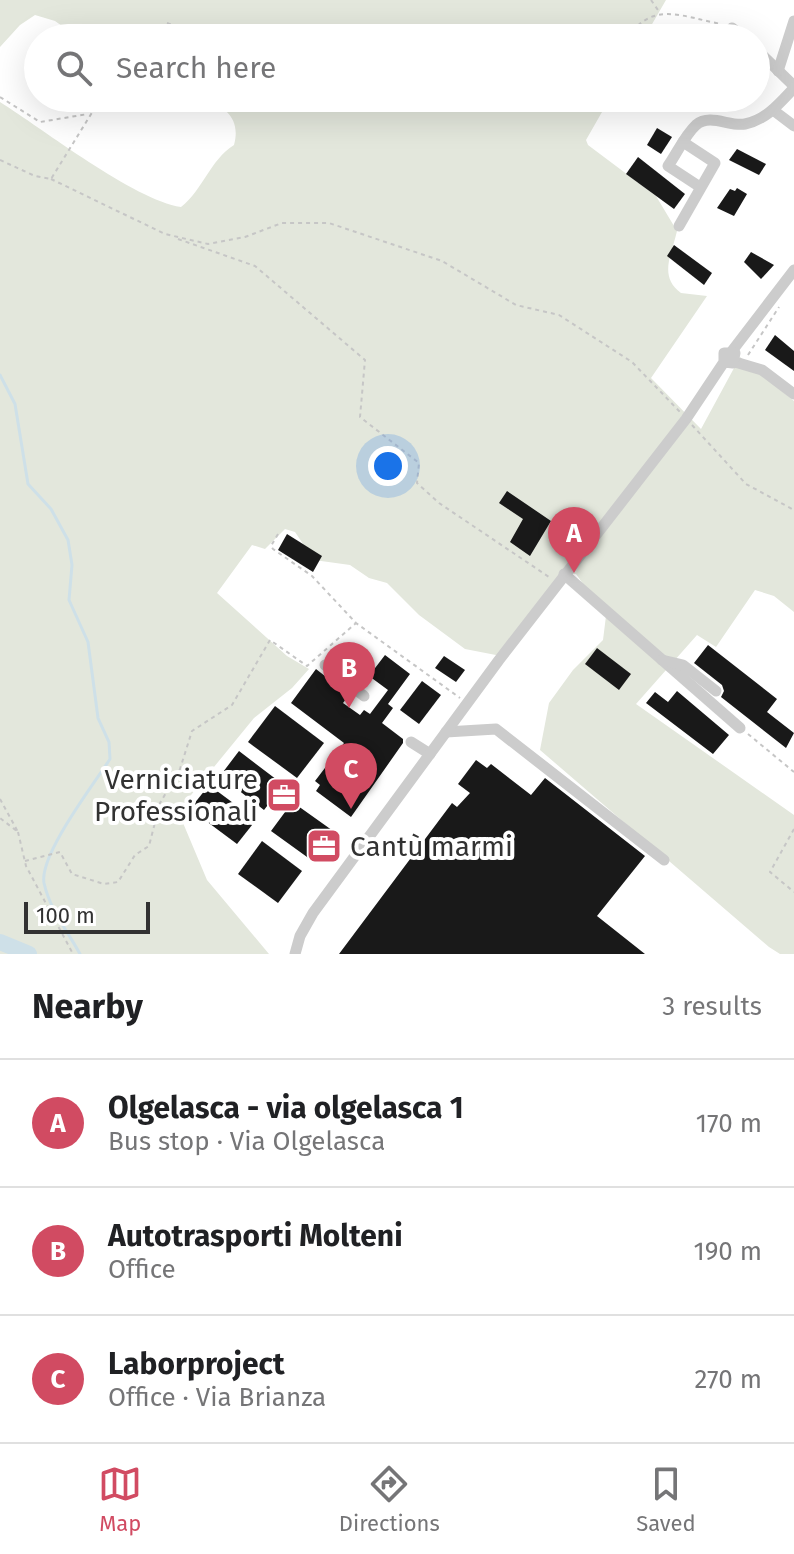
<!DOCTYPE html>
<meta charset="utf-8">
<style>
:root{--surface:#fff;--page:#f6f6f6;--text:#202124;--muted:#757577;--line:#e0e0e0;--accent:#d14b62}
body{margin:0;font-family:"Fira Sans",sans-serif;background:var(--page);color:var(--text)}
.scale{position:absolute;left:24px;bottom:20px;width:126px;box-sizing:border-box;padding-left:8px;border:4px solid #323232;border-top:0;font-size:22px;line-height:28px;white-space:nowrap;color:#323232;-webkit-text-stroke:6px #fff;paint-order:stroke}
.you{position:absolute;left:388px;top:466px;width:28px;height:28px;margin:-20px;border:6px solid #fff;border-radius:50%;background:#1a73e8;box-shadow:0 0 0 12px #1a73e833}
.badge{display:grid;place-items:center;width:52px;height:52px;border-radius:50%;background:var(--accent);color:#fff;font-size:26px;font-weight:700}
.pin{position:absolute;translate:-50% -66px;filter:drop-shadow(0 2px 4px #0008)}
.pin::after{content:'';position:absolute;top:42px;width:28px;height:24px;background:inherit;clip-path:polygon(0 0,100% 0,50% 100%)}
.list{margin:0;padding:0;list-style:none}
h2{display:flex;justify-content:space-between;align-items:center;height:104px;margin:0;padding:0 32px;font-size:34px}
h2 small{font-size:26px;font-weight:400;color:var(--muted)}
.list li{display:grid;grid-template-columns:52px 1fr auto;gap:24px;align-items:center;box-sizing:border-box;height:128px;padding:0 32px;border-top:2px solid var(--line)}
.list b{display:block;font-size:30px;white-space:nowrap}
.list p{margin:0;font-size:26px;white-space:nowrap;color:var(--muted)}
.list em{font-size:26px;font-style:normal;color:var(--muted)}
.icon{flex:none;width:44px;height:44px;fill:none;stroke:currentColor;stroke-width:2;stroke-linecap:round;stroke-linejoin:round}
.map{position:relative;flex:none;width:794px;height:954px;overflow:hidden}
.search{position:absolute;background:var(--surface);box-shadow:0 8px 32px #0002;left:24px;right:24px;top:24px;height:88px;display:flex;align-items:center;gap:20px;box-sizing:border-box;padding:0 28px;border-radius:44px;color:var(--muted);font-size:30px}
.sheet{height:488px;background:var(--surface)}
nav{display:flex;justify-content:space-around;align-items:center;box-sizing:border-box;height:112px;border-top:2px solid var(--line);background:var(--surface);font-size:22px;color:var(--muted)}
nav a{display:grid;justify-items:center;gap:4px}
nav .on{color:var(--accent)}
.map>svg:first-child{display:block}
.green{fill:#e3e7dc}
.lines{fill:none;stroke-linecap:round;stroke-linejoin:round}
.stream{stroke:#cee0e8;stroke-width:3}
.river{stroke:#cee0e8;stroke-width:16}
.building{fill:#191919}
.path{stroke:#c6c6c6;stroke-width:2;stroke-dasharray:4 4;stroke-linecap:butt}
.minor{stroke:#ccc;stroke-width:11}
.labels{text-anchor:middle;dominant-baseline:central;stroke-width:8;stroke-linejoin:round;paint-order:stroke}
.poi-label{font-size:28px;fill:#323232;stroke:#fff;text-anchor:end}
</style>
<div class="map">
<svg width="794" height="954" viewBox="0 0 794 954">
<rect width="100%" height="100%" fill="#fff"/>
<g class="green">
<path d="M0,0H666L644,38H79L55,21L35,15L20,25L0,47Z"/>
<path d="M203,98H610L586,140L588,145L656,196L677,231C672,254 658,276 681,293L707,296L651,378L701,429L740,357L794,401V612L774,596L755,590L716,647L697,635L636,704L794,815V954H780L769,947L540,750L549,703L573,670L603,640L606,616L576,574H565L501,656L465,649L419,615L387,583L369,578L350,565L314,560L295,532L285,529L265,549L252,545L217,593L287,656L309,669L292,688L254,718L178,811L207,880L269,954H0V102C43,129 134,200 181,207C203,190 210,160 234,145C241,119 226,107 203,98Z"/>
</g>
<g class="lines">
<path class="stream" d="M0,375L15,404L28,484L51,509L68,540L72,565L69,600L88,642L98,718L109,742L110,759C94,784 39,855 44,883C50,910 67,930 80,954"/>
<path class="river" d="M0,942L29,954"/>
</g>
<g class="building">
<path d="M657,128L672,137L661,154L647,145Z"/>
<path d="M737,149L766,164L759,175L729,160Z"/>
<path d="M638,157L685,194L674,209L626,174Z"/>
<path d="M737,188L747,194L734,216L717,208L730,189L735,191Z"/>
<path d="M674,245L712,273L704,285L667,256Z"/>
<path d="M751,252L774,265L761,279L744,262Z"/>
<path d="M775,335L794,351V371L765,350Z"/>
<path d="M507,491L551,521L530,556L510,542L523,519L499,503Z"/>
<path d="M287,534L322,556L313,572L278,550Z"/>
<path d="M708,645L777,699L767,712L794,733L786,748L721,697L724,691L722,685L694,663Z"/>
<path d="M597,648L631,674L619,690L585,664Z"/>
<path d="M385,655L410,674L388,704L393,708L382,723L403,739V743L351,817L316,791L320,785L315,781L344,743L291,703L316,669L349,695L343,703L360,715L364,710L370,714L388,690L369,676Z"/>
<path d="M444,656L465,670L456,682L435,668Z"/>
<path d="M422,681L441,695L419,724L400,710Z"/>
<path d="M677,691L729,735L713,754L646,703L655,692L668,702Z"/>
<path d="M275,706L324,743L297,778L248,742Z"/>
<path d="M239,751L289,789L284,796L336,833L314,862L271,831L288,808L274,797L264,810L220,776Z"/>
<path d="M476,760L487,768L491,764L531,795L545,778L645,856L597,916L645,954H339L452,803L457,807L470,793L458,784Z"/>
<path d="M209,785L256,820L237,844L190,809Z"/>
<path d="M262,841L302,871L278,903L238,874Z"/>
</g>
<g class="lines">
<g class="path">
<path d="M651,0L658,10"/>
<path d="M167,23L195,33"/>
<path d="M181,38L226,29L273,38"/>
<path d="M628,38C652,0 683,17 721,24"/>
<path d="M0,97L40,122L88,114"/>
<path d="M527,98L538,101L591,98"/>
<path d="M0,160L35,176L51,179L101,98"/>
<path d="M51,179L165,234L208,244L245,237L282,223H329L442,261L516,305L559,315L632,362L680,412"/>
<path d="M178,239L255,266L365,360L360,417L419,463L417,483L439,503L549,577"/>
<path d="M748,355L779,307"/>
<path d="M692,425L746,484L794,510"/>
<path d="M278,534L271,546L273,549L312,576L356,623L460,698"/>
<path d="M748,734L794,772"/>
<path d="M0,799L18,832L0,818"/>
<path d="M794,829L770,872L794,892"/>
<path d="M18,832L26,866L73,954"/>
<path d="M25,861L60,852L72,874L104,884L118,882L135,855L149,846L160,803L180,769L192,731L232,705L270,640L307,666L356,623"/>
</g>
<g class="minor">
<path d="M732,28L744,38"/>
<path d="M756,49L794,86"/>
<path d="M778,71L794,21"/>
<path d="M773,110L794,126"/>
<path d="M700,187L668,166C677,153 685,135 696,125C710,113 730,127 745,124C766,120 780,103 794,88"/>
<path d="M679,226L715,163L683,142"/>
<path d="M732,351L794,270"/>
<path d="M735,362L762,370L794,394"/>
<path d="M564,574L740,728"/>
<path d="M662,660L683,665L716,691"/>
<path d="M325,665L364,696"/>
<path d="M446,732L496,729L664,860"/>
<path d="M411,742L430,754"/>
<path d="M295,954L300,936L313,913L499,660L686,419L724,362V353H735L733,363L724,362"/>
</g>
</g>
<defs>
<symbol id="office-square" viewBox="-11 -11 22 22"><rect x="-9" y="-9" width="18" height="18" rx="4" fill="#d14b62" stroke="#fff"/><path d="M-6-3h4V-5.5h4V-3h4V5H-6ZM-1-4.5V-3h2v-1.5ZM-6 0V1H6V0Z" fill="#fff"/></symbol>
</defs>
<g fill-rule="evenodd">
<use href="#office-square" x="264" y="775" width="40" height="40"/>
<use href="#office-square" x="304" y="826" width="40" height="40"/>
</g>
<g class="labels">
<g class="poi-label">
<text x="258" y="779">Verniciature<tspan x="258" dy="32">Professionali</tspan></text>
<text x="350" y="846" text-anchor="start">Cantù marmi</text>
</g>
</g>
</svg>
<div class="scale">100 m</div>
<div class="you"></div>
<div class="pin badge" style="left:574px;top:573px">A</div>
<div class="pin badge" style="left:349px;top:708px">B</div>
<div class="pin badge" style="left:351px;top:809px">C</div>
<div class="search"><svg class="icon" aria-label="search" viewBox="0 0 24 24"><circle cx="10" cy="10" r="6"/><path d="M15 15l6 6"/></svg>Search here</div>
</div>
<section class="sheet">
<h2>Nearby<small>3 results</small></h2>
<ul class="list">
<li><span class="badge">A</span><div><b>Olgelasca - via olgelasca 1</b><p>Bus stop · Via Olgelasca</p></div><em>170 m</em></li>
<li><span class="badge">B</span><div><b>Autotrasporti Molteni</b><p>Office</p></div><em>190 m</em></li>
<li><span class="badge">C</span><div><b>Laborproject</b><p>Office · Via Brianza</p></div><em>270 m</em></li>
</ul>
</section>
<nav>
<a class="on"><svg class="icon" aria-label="map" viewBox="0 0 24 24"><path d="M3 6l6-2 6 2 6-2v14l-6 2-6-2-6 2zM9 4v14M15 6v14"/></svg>Map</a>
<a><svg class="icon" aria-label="directions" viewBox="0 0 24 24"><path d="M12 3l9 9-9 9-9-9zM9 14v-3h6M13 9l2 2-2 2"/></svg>Directions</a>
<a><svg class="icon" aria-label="saved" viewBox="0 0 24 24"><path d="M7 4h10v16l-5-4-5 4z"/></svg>Saved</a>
</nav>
